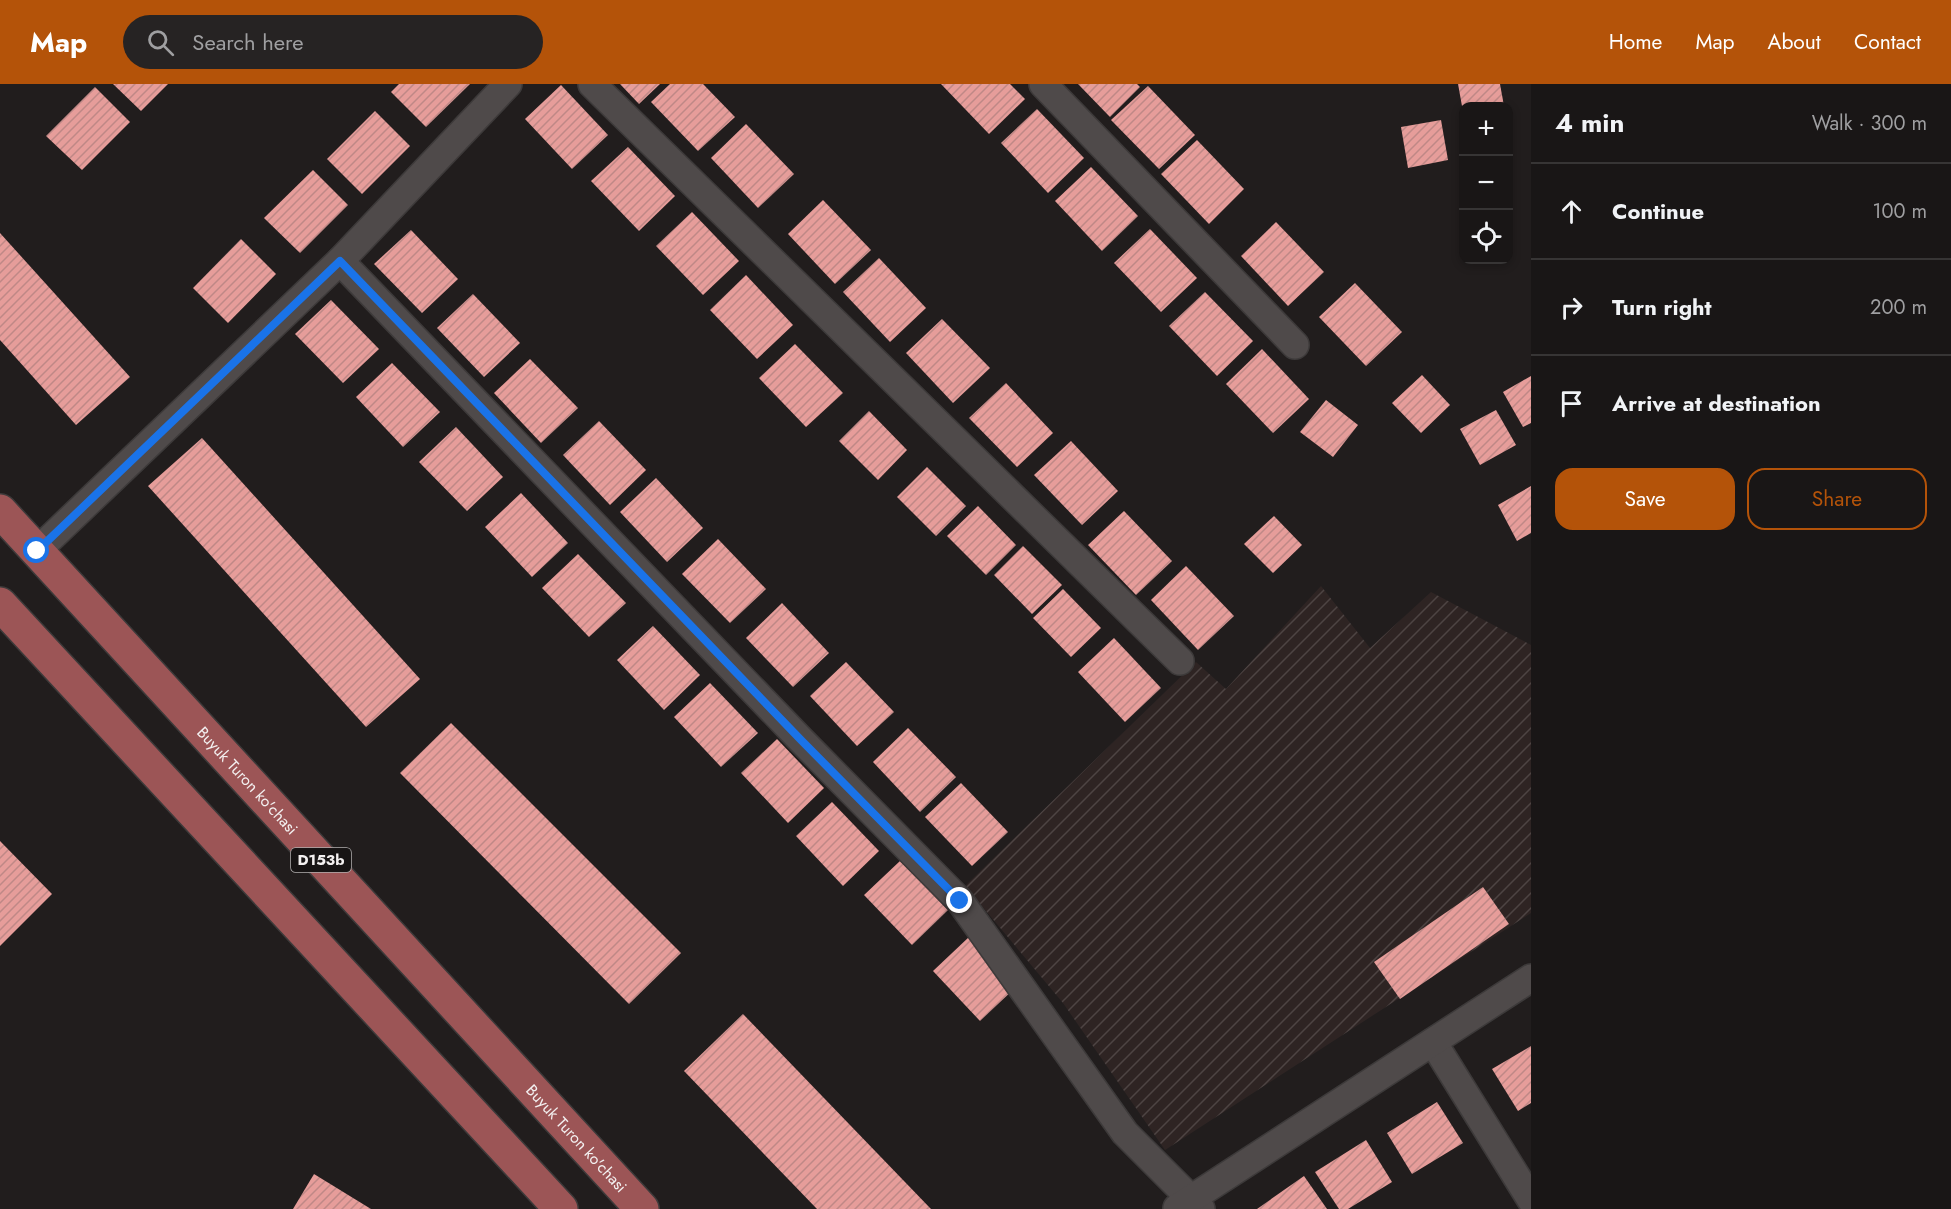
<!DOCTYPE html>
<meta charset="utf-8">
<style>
:root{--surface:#191616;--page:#262323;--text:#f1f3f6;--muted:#9f9fa1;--line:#373535;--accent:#b45309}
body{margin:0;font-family:Jost,sans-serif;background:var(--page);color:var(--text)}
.controls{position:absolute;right:18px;top:18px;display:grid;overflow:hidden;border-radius:12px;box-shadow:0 3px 9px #0003}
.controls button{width:54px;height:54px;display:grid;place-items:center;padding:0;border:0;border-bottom:2px solid var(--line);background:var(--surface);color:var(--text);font:30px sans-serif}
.stop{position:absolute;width:18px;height:18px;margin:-14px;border:4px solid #1a73e8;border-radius:50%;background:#fff}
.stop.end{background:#1a73e8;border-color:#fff;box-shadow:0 2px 6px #0008}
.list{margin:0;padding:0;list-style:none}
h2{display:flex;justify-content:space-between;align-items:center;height:78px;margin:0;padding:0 24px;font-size:26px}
h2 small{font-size:20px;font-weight:400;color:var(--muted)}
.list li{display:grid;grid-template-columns:39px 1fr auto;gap:18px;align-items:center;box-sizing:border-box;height:96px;padding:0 24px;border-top:2px solid var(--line)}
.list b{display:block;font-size:22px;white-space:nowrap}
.list em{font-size:20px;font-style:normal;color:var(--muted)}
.actions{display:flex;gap:12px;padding:18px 24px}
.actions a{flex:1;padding:14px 0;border:2px solid var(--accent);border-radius:18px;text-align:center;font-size:21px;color:var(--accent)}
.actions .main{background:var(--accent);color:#fff}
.icon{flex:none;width:33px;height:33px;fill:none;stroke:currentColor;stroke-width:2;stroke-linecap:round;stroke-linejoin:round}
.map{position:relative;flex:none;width:1531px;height:1125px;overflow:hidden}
header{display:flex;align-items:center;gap:36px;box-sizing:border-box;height:84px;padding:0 30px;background:var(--accent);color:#fff}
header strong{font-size:28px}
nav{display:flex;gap:33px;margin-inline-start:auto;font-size:21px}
.search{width:420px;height:54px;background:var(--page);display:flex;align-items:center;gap:15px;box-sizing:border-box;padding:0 21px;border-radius:33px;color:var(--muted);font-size:22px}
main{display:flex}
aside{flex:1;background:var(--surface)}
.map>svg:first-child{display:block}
.industrial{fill:url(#industrial-furrows)}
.building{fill:url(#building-hatch)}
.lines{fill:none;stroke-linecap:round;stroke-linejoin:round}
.street-casing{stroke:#3d3a3a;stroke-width:30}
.primary-casing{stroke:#3d3a3a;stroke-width:36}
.street{stroke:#4f4a4a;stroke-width:27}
.primary{stroke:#9c5556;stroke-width:33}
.route{stroke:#1a73e8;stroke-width:8}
.labels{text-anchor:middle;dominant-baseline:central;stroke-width:6;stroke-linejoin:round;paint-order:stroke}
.shield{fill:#171414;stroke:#b1aeae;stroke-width:1.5}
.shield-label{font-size:15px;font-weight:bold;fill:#f3f0f0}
.street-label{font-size:16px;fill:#f3f0f0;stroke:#171414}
</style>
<header>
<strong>Map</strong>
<div class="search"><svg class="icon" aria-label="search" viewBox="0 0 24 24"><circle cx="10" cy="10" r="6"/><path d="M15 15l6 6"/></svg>Search here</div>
<nav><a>Home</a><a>Map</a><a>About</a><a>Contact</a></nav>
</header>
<main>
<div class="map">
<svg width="1531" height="1125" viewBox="0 0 1531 1125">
<defs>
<pattern id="industrial-furrows" width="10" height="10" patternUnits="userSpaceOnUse" patternTransform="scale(1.5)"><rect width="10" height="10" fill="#2e2423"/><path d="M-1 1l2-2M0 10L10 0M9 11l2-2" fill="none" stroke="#4d4443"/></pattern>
<pattern id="building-hatch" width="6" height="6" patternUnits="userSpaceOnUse" patternTransform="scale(1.5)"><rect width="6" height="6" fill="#e69d9a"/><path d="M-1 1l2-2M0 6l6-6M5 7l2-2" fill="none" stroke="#bf8886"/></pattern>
</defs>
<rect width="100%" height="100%" fill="#211d1d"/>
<path class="industrial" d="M1321,502L1370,564L1431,508L1531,561V829L1165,1066L1063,919L965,802L1196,578L1226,605Z"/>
<g class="building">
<path d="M113,0H168L141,27Z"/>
<path d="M399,0H470L426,43L391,8Z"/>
<path d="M620,0H660L639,20Z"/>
<path d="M670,0H703L735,33L698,67L651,18Z"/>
<path d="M941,0H1010L1025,15L989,50Z"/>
<path d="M1078,0H1137L1140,3L1110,33Z"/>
<path d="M1458,0H1500L1504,22H1462Z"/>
<path d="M561,1L608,51L572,85L525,35Z"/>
<path d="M1148,2L1195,51L1159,85L1111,36Z"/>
<path d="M95,3L130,38L82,86L46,52Z"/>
<path d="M1037,25L1084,74L1048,109L1001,59Z"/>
<path d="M375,27L410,62L362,110L327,75Z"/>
<path d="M1441,36L1448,76L1408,84L1401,43Z"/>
<path d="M746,40L794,90L758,124L711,74Z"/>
<path d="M1197,56L1244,105L1209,140L1161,90Z"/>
<path d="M628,63L675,112L639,147L591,97Z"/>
<path d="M1091,83L1138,132L1102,167L1055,117Z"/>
<path d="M313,86L348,121L300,169L264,134Z"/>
<path d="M823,116L871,166L835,200L788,150Z"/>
<path d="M692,128L739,177L703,211L656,162Z"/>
<path d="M1276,138L1324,188L1288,222L1241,172Z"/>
<path d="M1150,145L1197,194L1161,228L1114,179Z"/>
<path d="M411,146L458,195L422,229L374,180Z"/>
<path d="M0,149L130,293L76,341L0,256Z"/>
<path d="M241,155L276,190L228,239L193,204Z"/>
<path d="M879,174L926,224L890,258L843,208Z"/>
<path d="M746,191L793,241L757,275L710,226Z"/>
<path d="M1355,199L1402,248L1366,282L1319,233Z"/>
<path d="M1205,208L1253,257L1217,292L1169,242Z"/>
<path d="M473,210L520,259L484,293L437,244Z"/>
<path d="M331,216L379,265L343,299L295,250Z"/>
<path d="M942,235L990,284L953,319L906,269Z"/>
<path d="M795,260L843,309L806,343L759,294Z"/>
<path d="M1262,265L1309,315L1273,349L1226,300Z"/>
<path d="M530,275L578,324L541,359L494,309Z"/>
<path d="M392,279L440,328L403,363L356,313Z"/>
<path d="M1422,291L1450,321L1421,349L1392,319Z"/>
<path d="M1531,292V339L1523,343L1503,308Z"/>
<path d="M1006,299L1053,349L1017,383L969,334Z"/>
<path d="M1326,316L1358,341L1333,373L1300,348Z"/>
<path d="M1496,326L1516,361L1480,381L1460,345Z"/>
<path d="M869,327L907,366L878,396L839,357Z"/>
<path d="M599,337L646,386L610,421L563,371Z"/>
<path d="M456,343L503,393L467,427L419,378Z"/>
<path d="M202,354L420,595L366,643L148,402Z"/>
<path d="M1071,357L1118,407L1082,441L1034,391Z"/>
<path d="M927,383L966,422L936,452L897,413Z"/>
<path d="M656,394L703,444L667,478L620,428Z"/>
<path d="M1531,402V449L1517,457L1498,421Z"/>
<path d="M521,409L568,459L532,493L485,443Z"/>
<path d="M978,422L1016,461L986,491L947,452Z"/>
<path d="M1124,427L1172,477L1136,511L1088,461Z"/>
<path d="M1274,432L1302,461L1273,489L1244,460Z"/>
<path d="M718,455L766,505L730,539L682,490Z"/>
<path d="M1023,462L1062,501L1032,530L994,491Z"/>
<path d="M578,470L626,519L589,553L542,504Z"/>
<path d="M1186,482L1234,532L1198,566L1151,516Z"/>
<path d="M1063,505L1101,544L1071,573L1033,534Z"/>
<path d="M782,519L829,569L793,603L746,554Z"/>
<path d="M653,542L700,591L664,626L617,576Z"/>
<path d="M1114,554L1161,604L1125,638L1078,588Z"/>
<path d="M846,578L894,628L857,662L810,612Z"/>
<path d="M710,599L758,649L721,683L674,633Z"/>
<path d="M451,639L681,869L629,920L400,689Z"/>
<path d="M908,644L956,693L920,728L873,678Z"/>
<path d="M777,655L824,704L788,739L741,689Z"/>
<path d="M961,699L1008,748L972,782L925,733Z"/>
<path d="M832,718L879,767L843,802L796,752Z"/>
<path d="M0,757L52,810L0,862Z"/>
<path d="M900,777L948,826L912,861L864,811Z"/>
<path d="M1483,803L1509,840L1400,915L1374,878Z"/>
<path d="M969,853L1016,903L980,937L933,887Z"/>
<path d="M743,930L931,1125H817L684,987Z"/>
<path d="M1531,962V1019L1518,1027L1492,985Z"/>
<path d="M1437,1018L1463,1059L1412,1090L1387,1049Z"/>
<path d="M1366,1056L1392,1098L1348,1125H1339L1315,1088Z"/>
<path d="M314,1090L371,1125H293Z"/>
<path d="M1304,1092L1327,1125H1257Z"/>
</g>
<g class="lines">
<defs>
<g id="street">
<path d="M592,0L1180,577"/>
<path d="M1043,0L1295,261"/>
<path d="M340,177L801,656L960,817L1125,1049L1201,1125"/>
<path d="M37,467L340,177L508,0"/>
<path d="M1433,958L1531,1116"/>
<path d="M1177,1124L1531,894"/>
</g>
<g id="primary">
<path id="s1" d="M0,427L642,1125"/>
<path d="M0,520L561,1125"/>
</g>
</defs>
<use href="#street" class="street-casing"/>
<use href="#primary" class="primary-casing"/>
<use href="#street" class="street"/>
<use href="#primary" class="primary"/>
</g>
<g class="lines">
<path class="route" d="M37,467L340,177L801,656L960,817"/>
</g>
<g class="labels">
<rect class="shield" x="291" y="764" width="60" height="24" rx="4.5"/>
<g class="shield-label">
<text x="321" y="776">D153b</text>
</g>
<g class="street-label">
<text stroke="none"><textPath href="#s1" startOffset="366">Buyuk Turon ko'chasi</textPath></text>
<text stroke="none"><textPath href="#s1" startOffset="852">Buyuk Turon ko'chasi</textPath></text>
</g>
</g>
</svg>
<div class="controls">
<button>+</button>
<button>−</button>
<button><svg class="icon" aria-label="locate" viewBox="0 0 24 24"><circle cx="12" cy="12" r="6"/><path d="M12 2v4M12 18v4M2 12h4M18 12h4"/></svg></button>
</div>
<div class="stop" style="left:37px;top:467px"></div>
<div class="stop end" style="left:960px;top:817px"></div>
</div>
<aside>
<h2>4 min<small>Walk · 300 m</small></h2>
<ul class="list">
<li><svg class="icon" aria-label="ahead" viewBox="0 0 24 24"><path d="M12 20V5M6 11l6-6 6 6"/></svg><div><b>Continue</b></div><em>100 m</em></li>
<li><svg class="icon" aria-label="right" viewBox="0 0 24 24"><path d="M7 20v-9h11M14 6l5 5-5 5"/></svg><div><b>Turn right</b></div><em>200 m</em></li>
<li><svg class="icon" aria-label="arrive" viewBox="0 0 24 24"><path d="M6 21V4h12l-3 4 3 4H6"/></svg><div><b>Arrive at destination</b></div></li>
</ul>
<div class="actions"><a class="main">Save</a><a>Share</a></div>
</aside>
</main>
